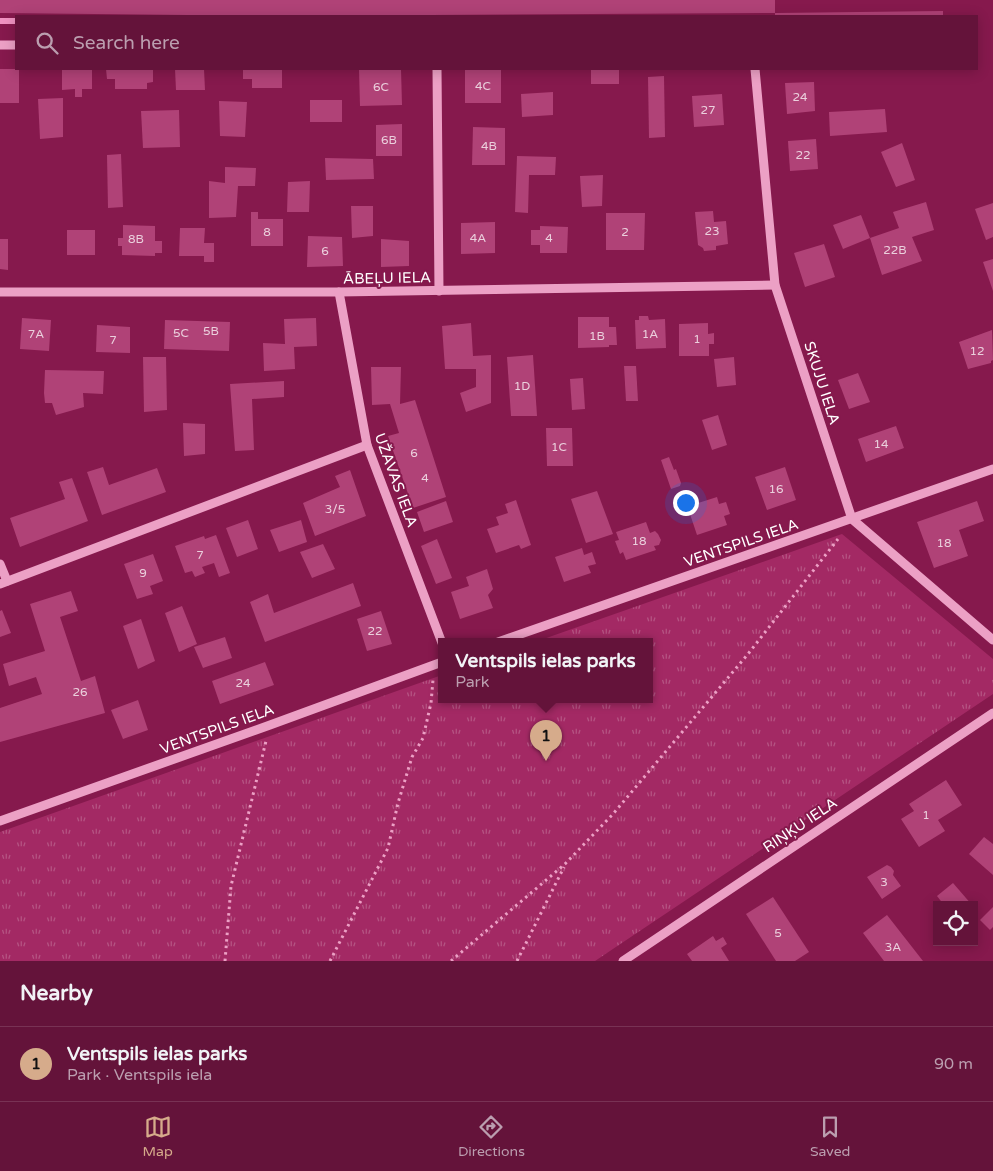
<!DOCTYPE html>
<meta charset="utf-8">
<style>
:root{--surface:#64133a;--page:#6c2045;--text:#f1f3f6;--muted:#bb9eaf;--line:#783254;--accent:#d6ab8b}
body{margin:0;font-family:"Varela Round",sans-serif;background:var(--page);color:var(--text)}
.controls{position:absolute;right:15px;bottom:15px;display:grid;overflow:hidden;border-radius:0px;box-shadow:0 2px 12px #0003}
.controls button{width:45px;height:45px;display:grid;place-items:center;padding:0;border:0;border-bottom:1px solid var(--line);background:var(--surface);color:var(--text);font:25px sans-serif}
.you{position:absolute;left:685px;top:502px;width:18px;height:18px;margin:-12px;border:4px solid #fff;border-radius:50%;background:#1a73e8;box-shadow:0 0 0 8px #1a73e833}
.badge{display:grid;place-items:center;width:32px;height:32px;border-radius:50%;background:var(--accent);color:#111;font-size:16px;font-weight:700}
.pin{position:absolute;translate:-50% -41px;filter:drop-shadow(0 1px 2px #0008)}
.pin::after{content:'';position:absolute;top:26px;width:18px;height:15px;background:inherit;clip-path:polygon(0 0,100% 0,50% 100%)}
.popup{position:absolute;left:438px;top:638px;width:215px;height:65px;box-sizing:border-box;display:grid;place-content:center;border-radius:0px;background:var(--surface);filter:drop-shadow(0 1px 4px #0005);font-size:16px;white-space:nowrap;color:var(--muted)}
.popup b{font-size:19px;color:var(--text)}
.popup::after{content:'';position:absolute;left:50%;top:100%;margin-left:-10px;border:10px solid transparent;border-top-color:var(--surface)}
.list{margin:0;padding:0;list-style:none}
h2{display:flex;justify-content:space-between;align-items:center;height:65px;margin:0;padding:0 20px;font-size:21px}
h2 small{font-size:16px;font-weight:400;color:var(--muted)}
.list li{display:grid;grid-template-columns:32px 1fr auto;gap:15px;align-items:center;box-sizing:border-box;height:75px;padding:0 20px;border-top:1px solid var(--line)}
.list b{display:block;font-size:19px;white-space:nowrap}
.list p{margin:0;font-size:16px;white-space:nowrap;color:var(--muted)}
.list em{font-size:16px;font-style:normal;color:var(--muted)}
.icon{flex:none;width:28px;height:28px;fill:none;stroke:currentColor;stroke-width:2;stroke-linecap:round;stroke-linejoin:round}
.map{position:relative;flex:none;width:993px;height:961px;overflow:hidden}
.search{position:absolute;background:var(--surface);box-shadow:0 2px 12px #0003;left:15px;right:15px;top:15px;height:55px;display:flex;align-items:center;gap:12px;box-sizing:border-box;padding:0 18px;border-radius:0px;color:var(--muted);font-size:19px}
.sheet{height:140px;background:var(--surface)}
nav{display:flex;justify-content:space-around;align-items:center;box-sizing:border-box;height:70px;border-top:1px solid var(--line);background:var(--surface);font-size:14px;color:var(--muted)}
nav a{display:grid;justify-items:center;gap:2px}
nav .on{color:var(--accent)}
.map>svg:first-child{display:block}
.grass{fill:url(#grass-tufts)}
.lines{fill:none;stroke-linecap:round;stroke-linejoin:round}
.stream{stroke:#ef92c1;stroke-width:6}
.building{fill:#b04277}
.path{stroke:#eca0c5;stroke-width:3;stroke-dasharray:2.5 4;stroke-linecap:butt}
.minor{stroke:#eca0c5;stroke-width:9}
.labels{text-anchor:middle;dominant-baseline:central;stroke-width:4;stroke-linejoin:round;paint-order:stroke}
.number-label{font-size:12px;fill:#ebd0dd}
.street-label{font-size:15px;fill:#fff;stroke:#86194d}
</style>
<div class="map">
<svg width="993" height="961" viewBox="0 0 993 961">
<defs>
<pattern id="grass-tufts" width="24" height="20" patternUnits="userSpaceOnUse" patternTransform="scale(1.25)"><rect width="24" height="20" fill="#a32964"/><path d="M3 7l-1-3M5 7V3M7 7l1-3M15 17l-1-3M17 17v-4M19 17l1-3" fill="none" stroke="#b55483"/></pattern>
</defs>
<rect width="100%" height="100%" fill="#86194d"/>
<path class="grass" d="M842,534L993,659V694L595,961H0V832L442,675V700H650V642H535Z"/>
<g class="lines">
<path class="stream" d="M0,21H16"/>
</g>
<g class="building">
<path d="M0,0H775V13L271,16L0,13Z"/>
<path d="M943,11V16H775V13Z"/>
<rect x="0" y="69" width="19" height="34"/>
<path d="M62,69H92V89H82V97H75V89L62,90Z"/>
<path d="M106,69H153V82L147,83V89H115V79H107Z"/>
<path d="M175,69H204L205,90H176Z"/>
<path d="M243,69H282V88H252V79H243Z"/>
<path d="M359,69H401L402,105L360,106Z"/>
<rect x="465" y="69" width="36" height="34"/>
<rect x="591" y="69" width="28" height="15"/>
<path d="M664,76L665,137L649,138L648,77Z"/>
<path d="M814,82L815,111L787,114L785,83Z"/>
<path d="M553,92V115L522,117L521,94Z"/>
<path d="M722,94L724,125L694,127L692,96Z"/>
<path d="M63,98V137L40,139L38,99Z"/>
<rect x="310" y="100" width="32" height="22"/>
<path d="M219,101L247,102L245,137L220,136Z"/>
<path d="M885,109L887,132L830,136L829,112Z"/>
<path d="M179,110L180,147L143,148L141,111Z"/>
<path d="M402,124V156H376V125Z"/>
<path d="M473,127L505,128V165H472Z"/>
<path d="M816,139L818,169L790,171L788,141Z"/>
<path d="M902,143L915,180L896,187L881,152Z"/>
<path d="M121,154L123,207L108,208L107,155Z"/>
<path d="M517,156L556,157L555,175H529L528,213L515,212Z"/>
<path d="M325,158L373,159L374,179L326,180Z"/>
<path d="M225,167L256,168L255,186H238L236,217L209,218V181L225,183Z"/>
<path d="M603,175L602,206L582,207L580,176Z"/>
<path d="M310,181L309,212H287L288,182Z"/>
<path d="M926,202L934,230L912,237L922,261L882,275L870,238L899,228L893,212Z"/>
<path d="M993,203V237L986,240L975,209Z"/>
<path d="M351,206H373V236L352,238Z"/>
<path d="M713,211L714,222L726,221L728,244L716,246V250L704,251L703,248L698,245L695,212Z"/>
<path d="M251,212H258V219H283V246H251Z"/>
<path d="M606,213H645L644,250H606Z"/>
<path d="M861,215L870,238L843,249L833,225Z"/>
<path d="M495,222V253L461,254V223Z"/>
<path d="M123,225L155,226V241H162V253H155V256L122,255V246H118V238H123Z"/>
<path d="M540,226L568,227L567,253H540V245H531V230H540Z"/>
<path d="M180,228H205L204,243H214V262H204V256H179Z"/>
<rect x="67" y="230" width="28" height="25"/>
<path d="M308,236L342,237L343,266L307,267Z"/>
<path d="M0,239H8V270L0,269Z"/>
<path d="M381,239L409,241V266L381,267Z"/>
<path d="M824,244L835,277L805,287L794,253Z"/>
<path d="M993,259V291L983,262Z"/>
<path d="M639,316H648L649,320L665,319L666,348L636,349L635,320H639Z"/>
<path d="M578,317H609V327H616L617,345H609V347L578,348Z"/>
<path d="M22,318L51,320L49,351L20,349Z"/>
<path d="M316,318L317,346L294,347L295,369L264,371L263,343L285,344L284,319Z"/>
<path d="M165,320L230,322L229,351L164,349Z"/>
<path d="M471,323L473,356L491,355V403L466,412L460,393L476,387V369H445L442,326Z"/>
<path d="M708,323V334L714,333V344H709V356H679V324Z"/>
<path d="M97,325L130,327V353L96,352Z"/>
<path d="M992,330L993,360L991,361V363L968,369L959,342Z"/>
<path d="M533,355L537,416H511L507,357Z"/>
<path d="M143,357H166L167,410L144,412Z"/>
<path d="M734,357L736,385L717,387L714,359Z"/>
<path d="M624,366H636L638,401H626Z"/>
<path d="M371,367H401L400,404L415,400L446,497L413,508L388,436L399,433L390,404L372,405Z"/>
<path d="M45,370L104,371L103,394L83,393L84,407L56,415L52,403H45L44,393Z"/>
<path d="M858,373L870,402L849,409L838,380Z"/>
<path d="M583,378L585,409L572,410L570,379Z"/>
<path d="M284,381V397L252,399L254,450L235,451L230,384Z"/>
<path d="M718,415L727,445L712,450L702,420Z"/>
<path d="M183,423L205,424V454L184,456Z"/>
<path d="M896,426L904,448L866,462L858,439Z"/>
<path d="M546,428H572L573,466H547Z"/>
<path d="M669,457L674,470L676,469L681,483L680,486L671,489L661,460Z"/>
<path d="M103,467L109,485L157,468L166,492L102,515L87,472Z"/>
<path d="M785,467L796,500L767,510L755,477Z"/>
<path d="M350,470L366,516L315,536L303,503L340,487L335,476Z"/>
<path d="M72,478L88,521L20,547L10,518L65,499L59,482Z"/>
<path d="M597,491L613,534L586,543L571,499Z"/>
<path d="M717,497L719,504L726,502L730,514L724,516L727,525L697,535L686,502L693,499L695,504Z"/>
<path d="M516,500L531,545L521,549L519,545L496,553L487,529L499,525L496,517L508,513L505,504Z"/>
<path d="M446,501L453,522L424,532L417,512Z"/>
<path d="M977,501L984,521L959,530L968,556L934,568L917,522Z"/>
<path d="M248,520L258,549L237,557L226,528Z"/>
<path d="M301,520L307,542L279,552L270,530Z"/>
<path d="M646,522L650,533L655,531L658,534L661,540L659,545L654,546L656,550L626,560L623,552L620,554L615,541L619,540L616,532Z"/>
<path d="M216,535L230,573L219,577L214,563L202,567L205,573L195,577L192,571L185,573L175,546L204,536L205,539Z"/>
<path d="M437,539L452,578L436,584L421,546Z"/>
<path d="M323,544L335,569L312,578L300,552Z"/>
<path d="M582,548L584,555L592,552L596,564L588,566L591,573L564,582L555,557Z"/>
<path d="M153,554L163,581L150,586L153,594L137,599L124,564Z"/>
<path d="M487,569L493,589L488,595L493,608L460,619L451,592L469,586L466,577Z"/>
<path d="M353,583L361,606L265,642L250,602L268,594L274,613Z"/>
<path d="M71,591L78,611L60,617L81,681L95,676L105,713L0,742V708L42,694L36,677L9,686L3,664L45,651L30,604Z"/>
<path d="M182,606L197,644L179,652L165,613Z"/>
<path d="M2,610L11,633L0,637V611Z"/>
<path d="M381,611L392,644L367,651L357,619Z"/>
<path d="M141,619L155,661L138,669L123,626Z"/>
<path d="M225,637L232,658L203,668L194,647Z"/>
<path d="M265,662L274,685L220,704L212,681Z"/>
<path d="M138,700L148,730L123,739L111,710Z"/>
<path d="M946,780L962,805L938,820L945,831L919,847L901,819L914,811L909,804Z"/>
<path d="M984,837L993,844V875L969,854Z"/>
<path d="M887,865L891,867L894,871L893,875L901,886L882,899L867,877Z"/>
<path d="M953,883L972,905H944L937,896Z"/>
<path d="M773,897L809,952L795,961H776L746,914Z"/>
<path d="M993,907V927L990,930L980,920Z"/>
<path d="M887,915L923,961H884L863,933Z"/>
<path d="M713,936L716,941L723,937L727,944L721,948L729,961H692L687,954Z"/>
</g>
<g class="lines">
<g class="path">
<path d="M225,961L231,886L266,741"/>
<path d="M330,961L388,848L398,803L412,757L423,738L431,703L433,680"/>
<path d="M451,961L565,864L613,814L748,654L838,539"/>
<path d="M517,961L564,867"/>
</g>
<g class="minor">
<path d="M0,45H16"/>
<path d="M437,69L439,291"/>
<path d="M755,69L775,285L852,519L993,640"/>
<path d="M0,292H339L775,285"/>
<path d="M339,292L367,445L442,643"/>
<path d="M0,564L7,581"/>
<path d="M0,584L367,445"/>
<path d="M498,642L993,469"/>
<path d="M0,821L270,725L442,662"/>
<path d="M623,961L993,713"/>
</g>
</g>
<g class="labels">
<g class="number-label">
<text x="483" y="86">4C</text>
<text x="381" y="87">6C</text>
<text x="800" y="97">24</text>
<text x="708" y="110">27</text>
<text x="389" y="140">6B</text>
<text x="489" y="146">4B</text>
<text x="803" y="155">22</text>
<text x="712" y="231">23</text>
<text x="267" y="232">8</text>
<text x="625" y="232">2</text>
<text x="478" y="238">4A</text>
<text x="549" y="238">4</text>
<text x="136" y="239">8B</text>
<text x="895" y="250">22B</text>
<text x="325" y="251">6</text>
<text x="211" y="331">5B</text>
<text x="181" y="333">5C</text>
<text x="36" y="334">7A</text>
<text x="650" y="334">1A</text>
<text x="597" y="336">1B</text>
<text x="697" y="339">1</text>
<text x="113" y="340">7</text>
<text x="977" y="351">12</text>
<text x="522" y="386">1D</text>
<text x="881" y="444">14</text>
<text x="559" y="447">1C</text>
<text x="414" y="453">6</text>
<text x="425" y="478">4</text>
<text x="776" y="489">16</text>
<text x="335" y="509">3/5</text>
<text x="639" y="541">18</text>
<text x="944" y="543">18</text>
<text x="200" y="555">7</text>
<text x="143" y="573">9</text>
<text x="375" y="631">22</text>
<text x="243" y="683">24</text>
<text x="80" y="692">26</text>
<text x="926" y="815">1</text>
<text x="884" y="882">3</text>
<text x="778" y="933">5</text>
<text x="893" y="947">3A</text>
</g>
<g class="street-label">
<text transform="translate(387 278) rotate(-1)">ĀBEĻU IELA</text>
<text transform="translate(822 383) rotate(72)">SKUJU IELA</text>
<text transform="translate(396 480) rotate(70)">UŽAVAS IELA</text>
<text transform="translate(741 543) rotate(-19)">VENTSPILS IELA</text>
<text transform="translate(217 729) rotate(-20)">VENTSPILS IELA</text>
<text transform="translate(800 825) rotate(-34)">RIŅĶU IELA</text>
</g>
</g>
</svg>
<div class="controls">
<button><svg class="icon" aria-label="locate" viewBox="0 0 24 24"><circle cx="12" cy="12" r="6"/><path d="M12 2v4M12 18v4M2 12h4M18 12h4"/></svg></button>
</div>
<div class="you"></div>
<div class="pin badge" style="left:546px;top:761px">1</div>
<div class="popup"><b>Ventspils ielas parks</b>Park</div>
<div class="search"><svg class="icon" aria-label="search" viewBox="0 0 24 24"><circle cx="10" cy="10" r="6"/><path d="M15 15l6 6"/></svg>Search here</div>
</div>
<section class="sheet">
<h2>Nearby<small></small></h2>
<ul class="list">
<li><span class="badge">1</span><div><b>Ventspils ielas parks</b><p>Park · Ventspils iela</p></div><em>90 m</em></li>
</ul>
</section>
<nav>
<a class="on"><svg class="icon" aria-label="map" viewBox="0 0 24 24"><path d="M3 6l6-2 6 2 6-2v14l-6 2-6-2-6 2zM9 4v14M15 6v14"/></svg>Map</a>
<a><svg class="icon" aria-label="directions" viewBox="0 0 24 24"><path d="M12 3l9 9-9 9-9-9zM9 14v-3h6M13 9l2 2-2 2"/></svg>Directions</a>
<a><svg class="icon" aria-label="saved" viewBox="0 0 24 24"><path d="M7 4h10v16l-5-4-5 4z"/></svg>Saved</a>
</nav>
